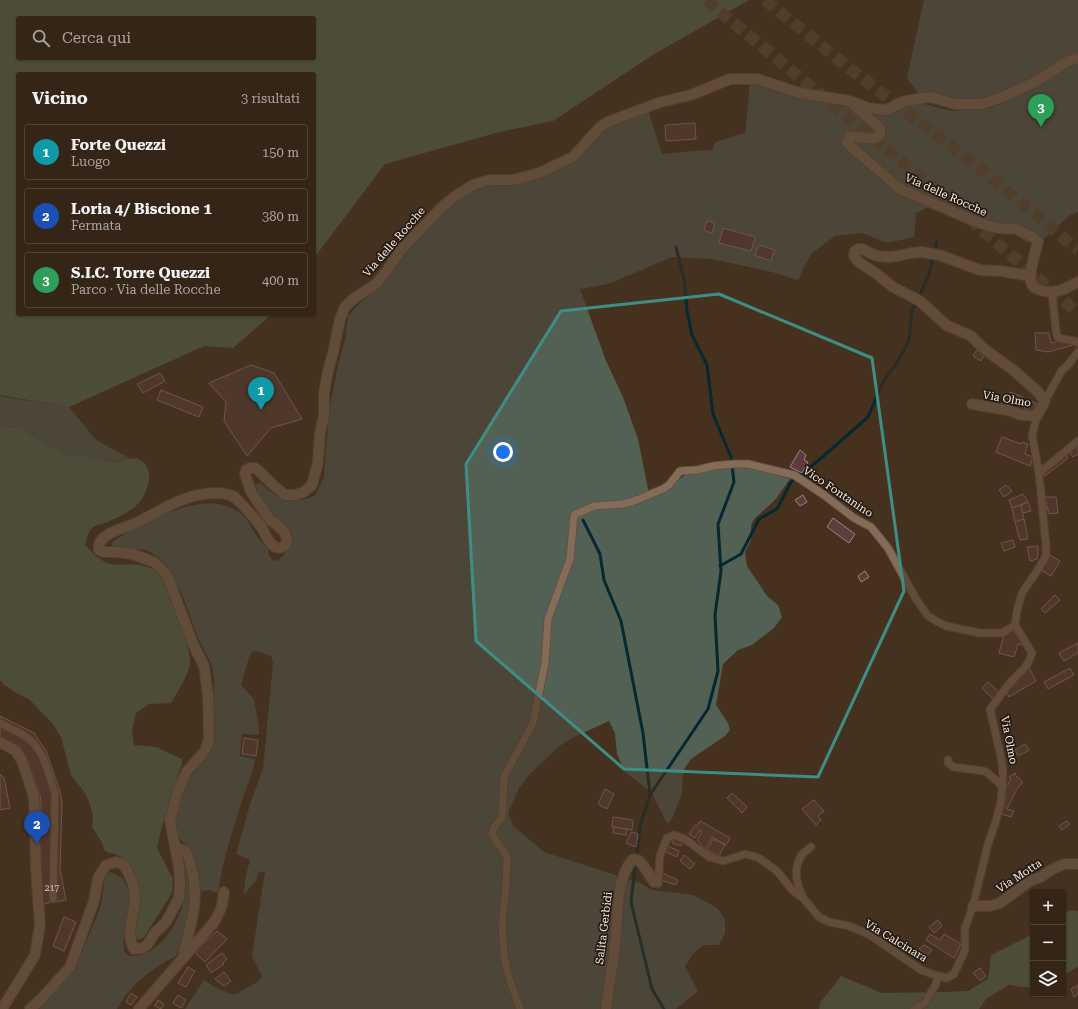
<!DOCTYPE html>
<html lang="it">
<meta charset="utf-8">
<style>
:root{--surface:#342517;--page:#3c2d20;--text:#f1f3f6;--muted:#a9a5a1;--line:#4e4236;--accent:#8bbbb9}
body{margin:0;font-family:"Roboto Serif",serif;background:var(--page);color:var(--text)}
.controls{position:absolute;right:12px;bottom:12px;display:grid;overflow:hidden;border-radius:4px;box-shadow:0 1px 3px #0004}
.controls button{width:36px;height:36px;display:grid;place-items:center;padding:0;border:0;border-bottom:1px solid var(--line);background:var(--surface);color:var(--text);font:20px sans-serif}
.you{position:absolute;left:503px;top:452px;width:14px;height:14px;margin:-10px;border:3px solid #fff;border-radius:50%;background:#1a73e8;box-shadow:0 0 0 6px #1a73e833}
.badge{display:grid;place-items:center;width:26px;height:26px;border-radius:50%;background:var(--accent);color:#fff;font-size:13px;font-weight:700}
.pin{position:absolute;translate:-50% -33px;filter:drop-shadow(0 1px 2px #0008)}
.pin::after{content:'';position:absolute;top:21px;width:14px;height:12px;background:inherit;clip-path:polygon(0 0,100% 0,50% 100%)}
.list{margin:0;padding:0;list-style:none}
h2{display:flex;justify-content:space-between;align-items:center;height:52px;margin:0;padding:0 16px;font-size:17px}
h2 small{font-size:13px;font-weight:400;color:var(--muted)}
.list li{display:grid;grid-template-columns:26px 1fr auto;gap:12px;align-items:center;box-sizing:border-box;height:56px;margin:0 8px 8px;padding:0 8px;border:1px solid var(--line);border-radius:4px}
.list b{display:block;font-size:15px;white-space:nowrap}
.list p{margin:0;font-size:13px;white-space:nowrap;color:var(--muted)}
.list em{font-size:13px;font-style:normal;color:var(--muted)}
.icon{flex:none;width:22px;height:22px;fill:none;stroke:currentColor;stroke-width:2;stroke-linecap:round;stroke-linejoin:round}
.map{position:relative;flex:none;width:1078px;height:1009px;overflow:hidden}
.search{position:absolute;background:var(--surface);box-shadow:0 1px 3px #0004;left:16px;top:16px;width:300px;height:44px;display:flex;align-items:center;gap:10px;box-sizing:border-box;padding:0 14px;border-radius:4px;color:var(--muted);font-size:15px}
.panel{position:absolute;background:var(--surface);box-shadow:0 1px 3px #0004;left:16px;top:72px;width:300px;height:244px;border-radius:4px}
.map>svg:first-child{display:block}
.green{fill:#536155}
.forest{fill:#566e5a;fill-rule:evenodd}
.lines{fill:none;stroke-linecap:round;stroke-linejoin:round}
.stream{stroke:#052831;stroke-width:3}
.building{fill:#5b3e3c;stroke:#a2817e}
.motorway-tunnel{stroke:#614d3c;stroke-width:12;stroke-dasharray:12 6;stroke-linecap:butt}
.pedestrian-casing{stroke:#625040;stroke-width:9}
.minor-casing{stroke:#625040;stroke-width:12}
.pedestrian{stroke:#846c59;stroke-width:7}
.minor{stroke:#846c59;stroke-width:10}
.marked{fill:none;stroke:#3e8e85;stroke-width:3;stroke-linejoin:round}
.labels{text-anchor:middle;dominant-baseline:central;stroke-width:3.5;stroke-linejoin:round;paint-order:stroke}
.number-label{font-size:9px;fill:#d4c2b9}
.street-label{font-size:11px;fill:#fceee3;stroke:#251b13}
</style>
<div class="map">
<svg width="1078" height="1009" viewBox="0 0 1078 1009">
<rect width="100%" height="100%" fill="#46311f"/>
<g class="green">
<path d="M924,0H1078V212L1070,215L1037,245L1024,241L1020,236L978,228L929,207L916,213L914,237L887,243L862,233L835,236L812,253L805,265L798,280L772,272L712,259L672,257L608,284L580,289L606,361L623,397L638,439L650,499L660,495L686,474L729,467H749L790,479L775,500L754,519L751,526V540L745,552L747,566L767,596L778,605L782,617L774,628L752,645L738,650L723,664L716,705L728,723L730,730L725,736L691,759L683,771L682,793L672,819L667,824L652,793L625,772L617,754L615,733L609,721L570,739L558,747L528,776L519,788L508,813L513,826L544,852L640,883L652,890L693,895L717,908L725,919V933L719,945H703L692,955L685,967L698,991L676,1009H185L204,980L216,988L234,995L258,982L262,976L252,956L265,872H259L256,880L244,895L245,879L250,860L236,854L251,801L263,769L273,663L271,656L261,652L253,651L249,657L241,685L254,699L259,728V735L242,734L240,756L255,759C253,774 247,786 242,800C233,831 222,861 218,893L209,890L201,891C198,863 196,855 176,834V815L183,792L191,777L211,749L214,738V679L212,665L198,638L182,594L170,571L160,558L147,550L112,547L113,541C146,523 204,486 240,513C247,518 252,528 256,535C260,540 264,545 268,549L269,556L274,561L279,560L291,546L292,533L263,504L255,484L261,483C278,501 291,505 315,496L324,477L329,411L337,370L346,335L348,316L360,303L382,284L412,243L459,198L476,188L525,182L541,175L612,125L648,110L662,154L693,151L712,150L715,142L745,133L750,83L778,92L804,98L836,103L875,114L889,112L907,103L924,104L951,111L993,108L990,104L922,98L907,78Z"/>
<path d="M0,396L69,407L96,440L131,459L112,462L85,457L73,458L65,456L25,431L18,428L0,427Z"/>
<path d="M182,854L185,855L192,881L191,908L186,932L176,956C152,968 130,985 117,1009H36L74,971L101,906L105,875L111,872L123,879C126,886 131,895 130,903C129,920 122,934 124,951L129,956C164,958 188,910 186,879C186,871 184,862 182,854Z"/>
</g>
<g class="forest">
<path d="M0,0H749L651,56L553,121L499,132L385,164L314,258V74H18V314H272L233,348L204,346L69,407L0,395ZM18,18H314V58H18Z"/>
<path d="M0,427L18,428L25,431L65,456C73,458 79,456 87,457C96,458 105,462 114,462C122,462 130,457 138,459C145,462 149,468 149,476C150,480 148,483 147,488C140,512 114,519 93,527L89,532L85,544C89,551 103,563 111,564C124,566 138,562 150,568C154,569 158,572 160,575C169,587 192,650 190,664C187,678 178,691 171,703L149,704L136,713L132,731L134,745L156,747L182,759V765L177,777L172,803L162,826L157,848L173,879L172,893L144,937L139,940L135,936C137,910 148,878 122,858C118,854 110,853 105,851L101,841L92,827L93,815L90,804L85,793L71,775L61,737L52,723L29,699L20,695L4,685L0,680Z"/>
<path d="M1072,910L1078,911V967L1063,975V913Z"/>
<path d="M1033,932V988L1009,985L987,998L979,1009H819L820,1003L841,976L882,993L946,992L968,991L988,979L991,955L1027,937Z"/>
</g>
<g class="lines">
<g class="stream">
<path d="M583,520L600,554L604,580L621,621L643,733L650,795L640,826L631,902L652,989L664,1009"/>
<path d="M720,566L741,554L759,519L777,509L791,482L819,460L868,417L883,382L898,361L909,340L912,311L928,277L937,241"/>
<path d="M650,795L708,709L718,671L715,615L721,571L718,524L734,482L731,457L713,414L707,365L692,335L687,311L684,279L676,247"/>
</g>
</g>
<g class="building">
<path d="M695,123L696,139L666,141L665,125Z"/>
<path d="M707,221L715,223L712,233L704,230Z"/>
<path d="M723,228L755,237L751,251L719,243Z"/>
<path d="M759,245L774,250L771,261L755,255Z"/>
<path d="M1035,333H1049L1051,343L1062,340H1071L1073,345L1048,352L1036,350Z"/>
<path d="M978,348L986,352L981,361L973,356Z"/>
<path d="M251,365L274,373L302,419L271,428L247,456L224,421L226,402L209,383Z"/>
<path d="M160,373L165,381L143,393L137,384Z"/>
<path d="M161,390L203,407L199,417L157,400Z"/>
<path d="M1010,392L1023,397L1020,405L1007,401Z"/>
<path d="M1027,400L1036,403L1033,412L1024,409Z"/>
<path d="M1002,437L1021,444L1022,442L1028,444L1025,454L1033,457L1030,466L996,452Z"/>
<path d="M1078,445V454L1073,457L1069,452Z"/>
<path d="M800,450L806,455L804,460L808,462L802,473L790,467Z"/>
<path d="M1064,453L1068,458L1045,476L1041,471Z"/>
<path d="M1006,485L1012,491L1004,497L999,490Z"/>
<path d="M1023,494L1028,502L1012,508L1009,500Z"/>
<path d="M803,495L807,502L800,506L795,500Z"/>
<path d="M1045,497H1056L1058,513L1049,514Z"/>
<path d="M1028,502L1031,511L1023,513L1021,505Z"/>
<path d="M1021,505L1024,519L1015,522L1012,508Z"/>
<path d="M833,518L855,534L849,543L827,527Z"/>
<path d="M1024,519L1028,539L1020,540L1015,522Z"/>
<path d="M1013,540L1015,547L1004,551L1001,543Z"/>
<path d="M1038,546V554L1037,559L1030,561L1027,547Z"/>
<path d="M1050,555L1060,561L1051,576L1041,570Z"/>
<path d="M865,571L869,577L861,582L858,576Z"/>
<path d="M1055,595L1060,600L1045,613L1041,609Z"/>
<path d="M1015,629L1024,645L1018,644L1014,657L999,653L1004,635Z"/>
<path d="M1078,643V653L1064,661L1059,653Z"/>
<path d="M1029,668L1036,681L1009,697L1006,690Z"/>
<path d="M1070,668L1074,675L1048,689L1044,682Z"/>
<path d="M988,682L999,692L993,699L982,688Z"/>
<path d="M0,716L34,733L46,751L60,791L62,803L60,870L66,900L42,904L39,872L41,802L40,796L27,759L20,749L0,739Z"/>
<path d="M244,738L258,740L256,756L242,754Z"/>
<path d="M1025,744L1029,750L1018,756L1015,750Z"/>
<path d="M1015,773L1016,776L1023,782L1017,789L1007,809L1014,811L1011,817L998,813L1005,787L1011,780L1009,777Z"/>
<path d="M0,774L4,778L10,808L0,810Z"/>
<path d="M605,789L614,794L607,809L598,804Z"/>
<path d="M732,793L747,807L742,813L727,798Z"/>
<path d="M814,800L824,811L818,816L821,820L816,825L802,809Z"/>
<path d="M613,817L633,820L632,830L612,827Z"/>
<path d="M700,821L730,838L726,845L712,837L705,849L697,840L702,832L700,830L695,838L689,834L695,825L697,826Z"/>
<path d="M1067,821L1070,824L1062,830L1059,826Z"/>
<path d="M614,827L627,829L626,835L613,833Z"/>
<path d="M631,832L638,834L636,847L626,843Z"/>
<path d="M675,838L683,841L681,846L672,843Z"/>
<path d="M713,839L725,845L719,856L707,850Z"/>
<path d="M668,846L679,851L677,857L666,852Z"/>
<path d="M684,855L695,864L690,869L680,861Z"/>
<path d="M662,873L678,880L676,885L661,880Z"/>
<path d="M64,917L76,922L64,951L53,946Z"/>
<path d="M938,920L942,926L934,933L929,927Z"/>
<path d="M217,931L227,939L205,962L194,952Z"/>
<path d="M930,934L940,940L944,934L961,944L954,958L926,940Z"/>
<path d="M924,945L932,950L927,956L919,949Z"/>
<path d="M222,953L227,959L223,963L224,964L211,973L206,965Z"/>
<path d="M188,967L195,971L186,987L178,983Z"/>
<path d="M980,968L986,976L980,981L973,973Z"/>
<path d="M224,972L231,981L224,986L215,979Z"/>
<path d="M1078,985V994L1074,997L1071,989Z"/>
<path d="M131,993L137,997L131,1005L126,1002Z"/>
<path d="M178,995L186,1000L181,1008L173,1003Z"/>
<path d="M158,1000L164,1004L161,1009L155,1006Z"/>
</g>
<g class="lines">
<g class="motorway-tunnel">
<path d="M706,0L931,186L1078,313"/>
<path d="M765,0L844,64L972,162L1078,250"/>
</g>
<defs>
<g id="pedestrian">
<path d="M1052,293L1056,330L1058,338L1075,341L1078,343"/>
<path d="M1045,401L1062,370L1067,366L1078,352"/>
<path d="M1039,473L1078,441"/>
<path d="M0,723C8,728 17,731 25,736C44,748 49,775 55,794L53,899"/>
<path d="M948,760V763L953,767L984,771L988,773L1002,786"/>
<path d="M655,883L658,884L660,856L667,838L674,835L685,839L709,857L723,861L746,854L759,858L777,871L792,890L804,899L819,917L829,922L849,926L870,935L921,970L938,976"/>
<path d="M803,897C796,884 793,870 801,856C803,852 808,850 811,847"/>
<path d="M520,1009L509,978L504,955L502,925L506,885L507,857L492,834L494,827L502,818L504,777L533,723L545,663L548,619L570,559L574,515L594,506L623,504L634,501L663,489L669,485L680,471L697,470L713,466L734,464H748L794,475L824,495L854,518L871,527L888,548L916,599L928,616L938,622L946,626L980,633H1002L1015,625"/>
<path d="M914,1009L925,1003L936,984L938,976L947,978L954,974L965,950V928L973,906L988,844L996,821L1001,801L1003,777L1002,762L990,709C997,701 1003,691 1010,683C1021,670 1026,671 1032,653L1015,625L1017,611L1022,593L1037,571L1046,556V545L1039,473L1032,435L1037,416"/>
</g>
<g id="minor">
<path d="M855,106L880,128V134C872,144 860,134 849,137L847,142L848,144L900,189L979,223L997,228L1016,229L1033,237L1038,242C1035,252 1029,272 1031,282C1032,287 1036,289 1040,290C1057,295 1064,289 1078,282"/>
<path d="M972,404L1007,410L1021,415L1037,416L1045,401L1036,390L1012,369L984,349L971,336L946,325L920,301L893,287L874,272L860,263L856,259L854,255L855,251L858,249H862L877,256L888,257L898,256L911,253L922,252L939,255L980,270L1000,271L1031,276"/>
<path d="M0,742L16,751L22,761L34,797L36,870L40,925L35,955L2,1009"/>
<path d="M175,848C188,850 188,854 191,866C200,900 192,919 184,952L185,955"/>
<path d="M973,906H990L1000,903L1030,881L1041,877L1051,870L1064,864H1078"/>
<path d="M30,1009L41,999L70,967L94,901L98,878L106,865L116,862L124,865C130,875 135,885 135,897C135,914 125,933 134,949L142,948L147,945L154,934L166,922L179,898L180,884L179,867L170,820L178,790L187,771L205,751L209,739L208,695L204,666L193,644L167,575L154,562L132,554L117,552H104L99,550V544C106,530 125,529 138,522C164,509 184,494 215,493C221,493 228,494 233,496C240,501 257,521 262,528C265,534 268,542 274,546C278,549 281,548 285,546L287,539L285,533L277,525L270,520L251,492L245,474L246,470L250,468H255L259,471L272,484L285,495H295L304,492L312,485L318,462L320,433L324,415V393L328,371L333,353L340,319L345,307L353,299L376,284L388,269L401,250L443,206L457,195L473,185L489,180H513L539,173L573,157L600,127L610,121L661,102L691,95L730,79H757L800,93L850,101L868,108L886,110L905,101L930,97L955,104H982L1005,96L1035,82L1070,60L1078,58"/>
<path d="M139,1009L215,921L222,906L224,892"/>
<path d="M606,1009C609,984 614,960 616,935C618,911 616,881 632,860L634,859L638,860L643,865L654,882"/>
</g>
</defs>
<use href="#pedestrian" class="pedestrian-casing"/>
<use href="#minor" class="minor-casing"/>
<use href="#pedestrian" class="pedestrian"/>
<use href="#minor" class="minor"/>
</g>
<path d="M0 0H1078V1009H0ZM719,294L872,358L904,591L818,777L624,769L476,641L466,464L561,311Z" fill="#46311f" fill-opacity=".55" fill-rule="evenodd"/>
<path class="marked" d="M719,294L872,358L904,591L818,777L624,769L476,641L466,464L561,311Z"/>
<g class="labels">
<g class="number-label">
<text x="52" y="888">217</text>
</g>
<g class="street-label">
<text transform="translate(946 195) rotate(24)">Via delle Rocche</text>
<text transform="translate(394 242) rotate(-49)">Via delle Rocche</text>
<text transform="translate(1007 399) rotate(10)">Via Olmo</text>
<text transform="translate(838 492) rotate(34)">Vico Fontanino</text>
<text transform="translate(1009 740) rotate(79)">Via Olmo</text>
<text transform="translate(1019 876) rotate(-33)">Via Motta</text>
<text transform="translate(604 928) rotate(-83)">Salita Gerbidi</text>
<text transform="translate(896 941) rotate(31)">Via Calcinara</text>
</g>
</g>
</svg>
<div class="controls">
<button>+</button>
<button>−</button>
<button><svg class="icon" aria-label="layers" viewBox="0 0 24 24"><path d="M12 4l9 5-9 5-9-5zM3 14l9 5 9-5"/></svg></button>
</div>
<div class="you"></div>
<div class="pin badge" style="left:261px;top:410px;background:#0f9aa8">1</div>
<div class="pin badge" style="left:37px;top:844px;background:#1a4fb4">2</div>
<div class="pin badge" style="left:1041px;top:127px;background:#2e9e5b">3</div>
<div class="search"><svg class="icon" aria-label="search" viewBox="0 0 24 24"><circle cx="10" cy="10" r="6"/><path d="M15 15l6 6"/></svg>Cerca qui</div>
<section class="panel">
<h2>Vicino<small>3 risultati</small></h2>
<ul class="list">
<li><span class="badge" style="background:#0f9aa8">1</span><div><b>Forte Quezzi</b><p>Luogo</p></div><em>150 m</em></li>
<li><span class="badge" style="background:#1a4fb4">2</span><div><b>Loria 4/ Biscione 1</b><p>Fermata</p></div><em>380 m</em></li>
<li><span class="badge" style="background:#2e9e5b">3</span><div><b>S.I.C. Torre Quezzi</b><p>Parco · Via delle Rocche</p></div><em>400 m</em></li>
</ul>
</section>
</div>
